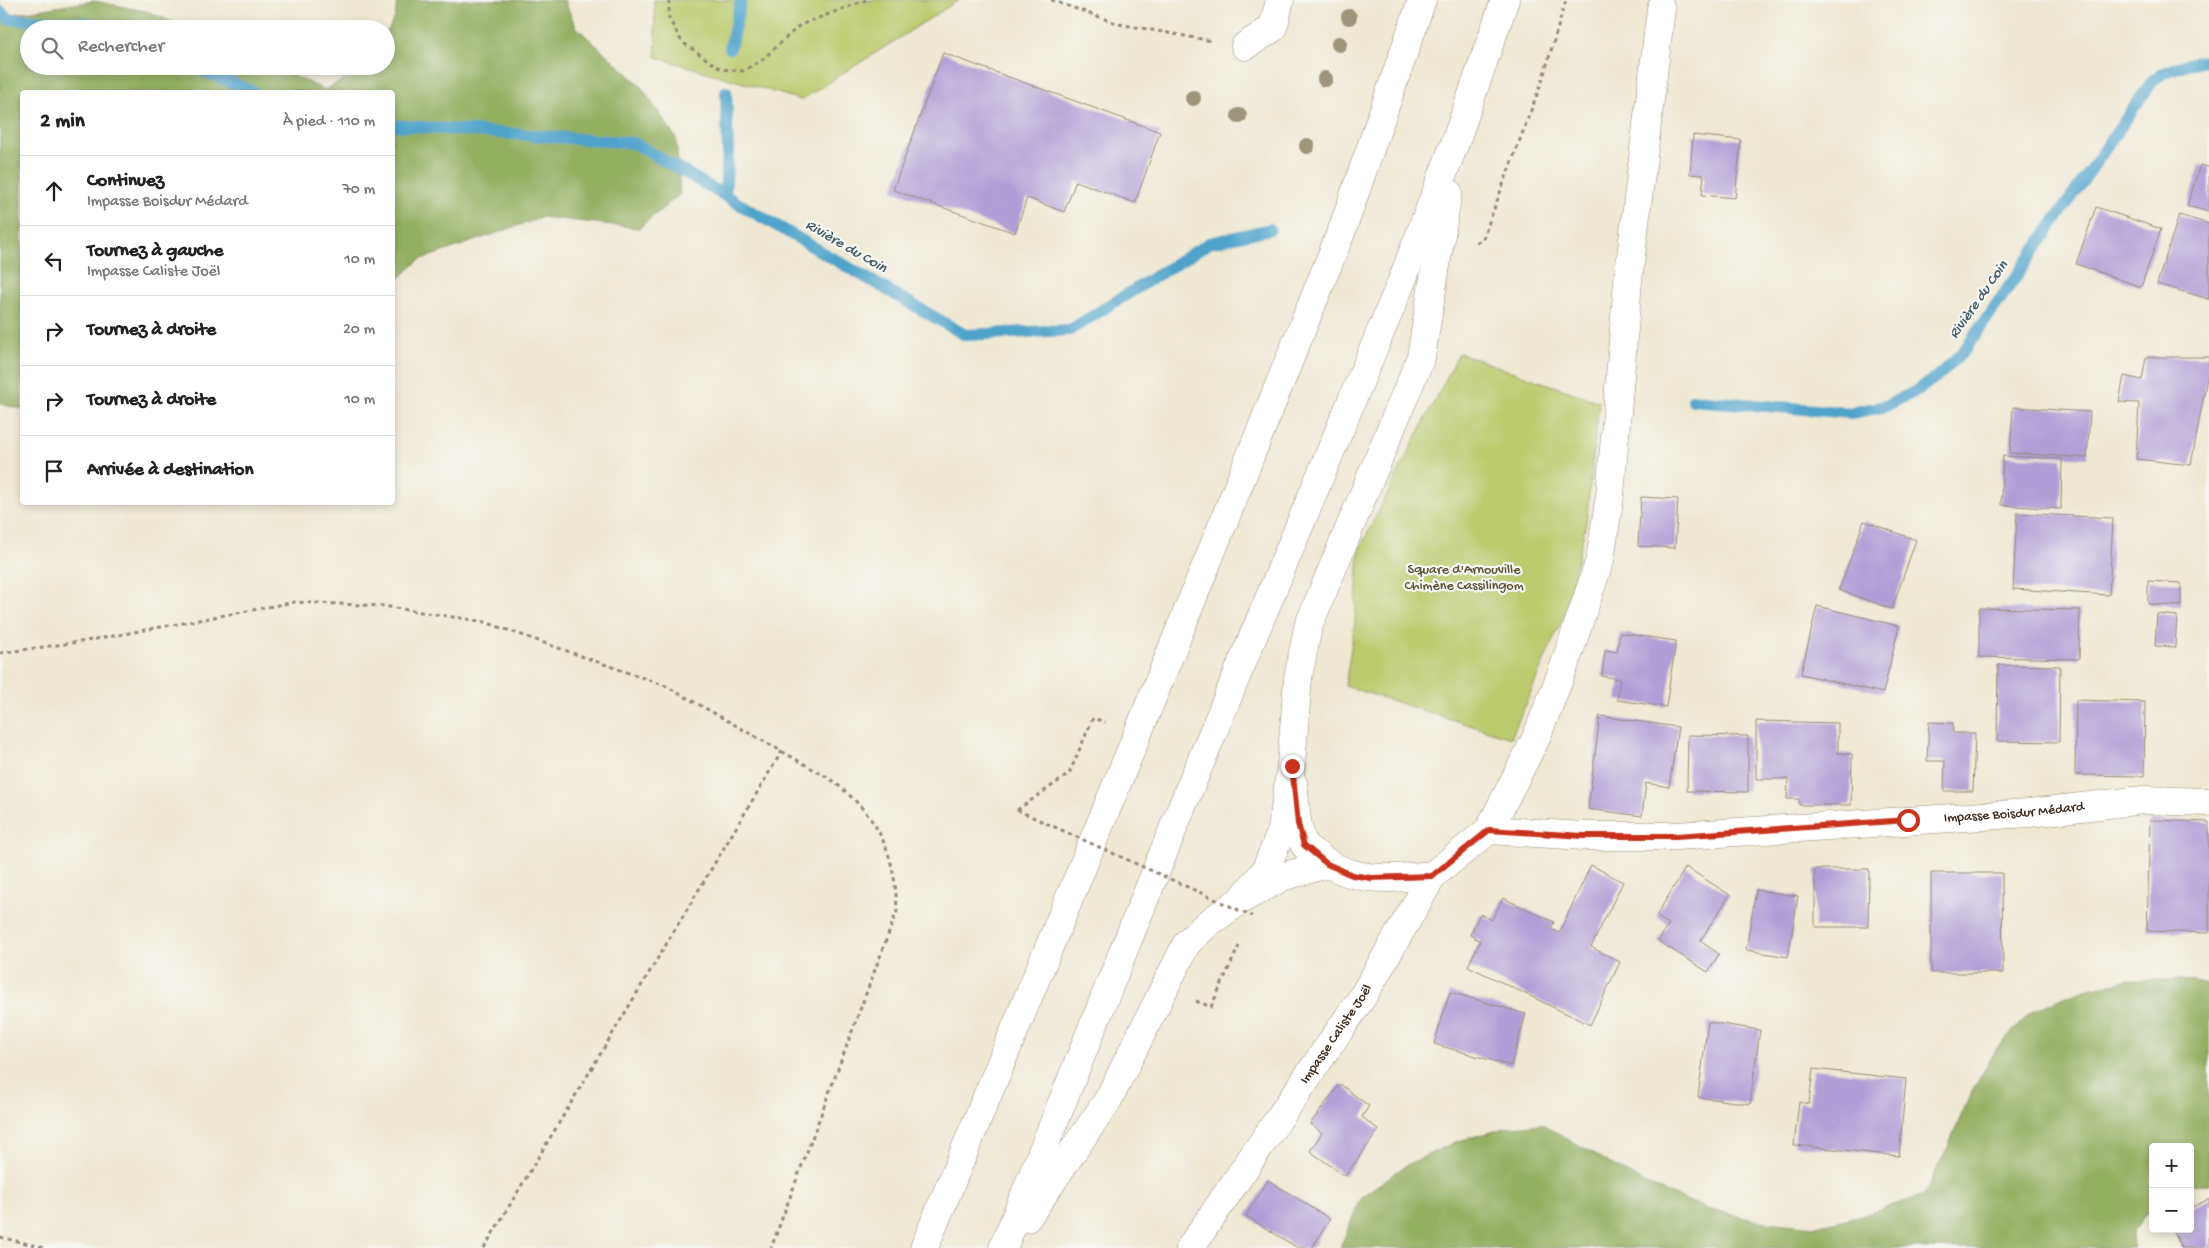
<!DOCTYPE html>
<html lang="fr">
<meta charset="utf-8">
<style>
:root{--surface:#fff;--page:#f2f2f2;--text:#222;--muted:#767676;--line:#e0e0e0}
body{margin:0;font-family:"Gochi Hand",sans-serif;background:var(--page);color:var(--text)}
.controls{position:absolute;right:15px;bottom:15px;display:grid;overflow:hidden;border-radius:5px;box-shadow:0 2px 8px #0003}
.controls button{width:45px;height:45px;display:grid;place-items:center;padding:0;border:0;border-bottom:1px solid var(--line);background:var(--surface);color:var(--text);font:25px sans-serif}
.stop{position:absolute;width:15px;height:15px;margin:-11px;border:4px solid #c8321e;border-radius:50%;background:#fff}
.stop.end{background:#c8321e;border-color:#fff;box-shadow:0 1px 5px #0008}
.list{margin:0;padding:0;list-style:none}
h2{display:flex;justify-content:space-between;align-items:center;height:65px;margin:0;padding:0 20px;font-size:21px}
h2 small{font-size:16px;font-weight:400;color:var(--muted)}
.list li{display:grid;grid-template-columns:32px 1fr auto;gap:15px;align-items:center;box-sizing:border-box;height:70px;padding:0 20px;border-top:1px solid var(--line)}
.list b{display:block;font-size:19px;white-space:nowrap}
.list p{margin:0;font-size:16px;white-space:nowrap;color:var(--muted)}
.list em{font-size:16px;font-style:normal;color:var(--muted)}
.icon{flex:none;width:28px;height:28px;fill:none;stroke:currentColor;stroke-width:2;stroke-linecap:round;stroke-linejoin:round}
.map{position:relative;flex:none;width:2209px;height:1248px;overflow:hidden}
.search{position:absolute;background:var(--surface);box-shadow:0 2px 8px #0003;left:20px;top:20px;width:375px;height:55px;display:flex;align-items:center;gap:12px;box-sizing:border-box;padding:0 18px;border-radius:28px;color:var(--muted);font-size:19px}
.panel{position:absolute;background:var(--surface);box-shadow:0 2px 8px #0003;left:20px;top:90px;width:375px;height:415px;border-radius:5px}
.map>svg:first-child{display:block}
.green{fill:#bbcb6e;stroke:#7b7a46}
.forest{fill:#94af61;stroke:#686c40}
.lines{fill:none;stroke-linecap:round;stroke-linejoin:round}
.stream{stroke:#50a3cb;stroke-width:12}
.building{fill:#b09fd6}
.minor-casing{stroke:#958978;stroke-width:29}
.highway-casing{stroke:#958978;stroke-width:29}
.path{stroke:#958978;stroke-width:3;stroke-dasharray:4 4;stroke-linecap:butt}
.minor{stroke:#fff;stroke-width:28}
.highway{stroke:#fff;stroke-width:28}
.path-bridge{stroke:#958978;stroke-width:3;stroke-dasharray:4 4;stroke-linecap:butt}
.tree{fill:#9e967a}
.route{stroke:#c8321e;stroke-width:6}
.labels{text-anchor:middle;dominant-baseline:central;stroke-width:4.5;stroke-linejoin:round;paint-order:stroke}
.park-label{font-size:14px;fill:#5b5232;stroke:#f6f6f2}
.street-label{font-size:14px;fill:#3b2a1e;stroke:#f6f6f2}
.water-label{font-size:15px;font-style:italic;fill:#435a63;stroke:#f6f6f2}
</style>
<div class="map">
<svg width="2209" height="1248" viewBox="0 0 2209 1248">
<rect width="100%" height="100%" fill="#f6f6f2"/>
<filter id="ink" filterUnits="userSpaceOnUse"><feTurbulence type="fractalNoise" baseFrequency=".02" numOctaves="2"/><feDisplacementMap in="SourceGraphic" scale="10" xChannelSelector="R" yChannelSelector="G"/><feConvolveMatrix kernelMatrix="1 2 1 2 8 2 1 2 1" color-interpolation-filters="sRGB"/></filter>
<filter id="wash" filterUnits="userSpaceOnUse"><feTurbulence type="fractalNoise" baseFrequency=".0096" numOctaves="4" result="noise"/><feDisplacementMap in="SourceGraphic" scale="20" xChannelSelector="R" yChannelSelector="G"/><feGaussianBlur stdDeviation="1.12" result="paint"/><feColorMatrix in="noise" values="0 0 0 0 0 0 0 0 0 0 0 0 0 0 0 0 0 1.4 0 .05"/><feComposite in="paint" operator="in"/></filter>
<g filter="url(#wash)">
<rect width="100%" height="100%" fill="#efe8d2"/>
<g class="green">
<path d="M654,0H959L801,100L656,57Z"/>
<path d="M1459,353L1599,402L1586,523L1566,610L1511,738L1345,686L1355,622L1359,550Z"/>
</g>
<g class="forest">
<path d="M397,0H564L576,27L639,84L676,138L680,194L639,228L543,217L419,260L393,284L392,92H22V409L0,404V16L94,1L149,12L187,29H29V66H271L325,90L369,66H386V34L395,17Z"/>
<path d="M2130,980H2182L2209,985V1184L2190,1185V1147H2153V1205L2133,1231L2134,1248H1340L1361,1197L1405,1166L1455,1142L1505,1128L1542,1124L1648,1185L1708,1209L1758,1221L1813,1227L1870,1213L1924,1195L1947,1149L1970,1095L1997,1048L2032,1011L2079,991Z"/>
</g>
<g class="lines">
<g class="stream">
<path d="M0,11L9,19L88,23L102,29"/>
<path d="M730,48L741,0"/>
<path d="M191,66L254,92"/>
<path d="M392,125L634,143L965,335L1070,330L1209,243L1270,229"/>
<path d="M725,194L728,152L726,92"/>
<path d="M1693,400L1851,413L1886,406L1918,390L1940,374L1964,351L2154,79C2171,68 2188,62 2209,61"/>
</g>
</g>
<g id="blocks">
<g class="building">
<path d="M943,53L1160,132L1135,203L1076,181L1064,212L1027,198L1015,233L893,190Z"/>
<path d="M1693,135L1741,140L1735,198L1702,195L1704,175L1690,174Z"/>
<path d="M2200,165L2209,167V212L2187,206Z"/>
<path d="M2096,207L2161,229L2141,287L2076,264Z"/>
<path d="M2179,215L2209,224V299L2157,284Z"/>
<path d="M2146,357H2209V367L2191,465L2136,459L2139,403L2119,402L2124,376L2142,380Z"/>
<path d="M2013,407L2090,412L2087,458L2010,453Z"/>
<path d="M2003,456L2062,459L2061,509L2001,505Z"/>
<path d="M1641,497L1678,499L1675,548L1638,546Z"/>
<path d="M2017,513L2113,518L2109,595L2013,589Z"/>
<path d="M1864,521L1916,540L1892,609L1839,590Z"/>
<path d="M2148,581L2181,583V606L2148,604Z"/>
<path d="M1817,606L1899,626L1883,693L1801,674Z"/>
<path d="M1979,608L2080,610L2079,659L1979,657Z"/>
<path d="M2157,614L2177,616L2175,647L2155,646Z"/>
<path d="M1620,633L1676,641L1666,707L1617,700L1620,679L1602,676L1605,650L1617,652Z"/>
<path d="M1998,665L2060,666L2059,742L1997,741Z"/>
<path d="M2076,700L2145,702L2144,776L2075,775Z"/>
<path d="M1600,716L1678,727L1669,787L1646,783L1642,816L1588,809Z"/>
<path d="M1756,721L1838,723V753L1852,754L1851,805H1799V799H1787L1788,779H1756Z"/>
<path d="M1929,722L1953,723V733H1975L1973,791H1944L1945,761H1927Z"/>
<path d="M1688,735L1748,736V792L1687,791Z"/>
<path d="M2150,820L2209,822V933L2147,931Z"/>
<path d="M1591,865L1623,882L1591,947L1620,962L1590,1025L1468,966L1480,941L1470,935L1480,914L1492,920L1503,898L1554,922L1551,929L1559,933Z"/>
<path d="M1686,867L1730,895L1700,941L1719,954L1708,972L1658,941L1669,924L1656,916Z"/>
<path d="M1815,869H1869L1868,927H1815Z"/>
<path d="M1931,873H2002L2003,973H1931Z"/>
<path d="M1756,890L1798,896L1788,957L1746,950Z"/>
<path d="M1450,992L1526,1014L1511,1066L1434,1044Z"/>
<path d="M1708,1022L1760,1030L1750,1104L1698,1097Z"/>
<path d="M1813,1069L1906,1079L1899,1156L1794,1145L1799,1102L1809,1104Z"/>
<path d="M1340,1084L1369,1106L1362,1117L1379,1130L1345,1176L1310,1151L1322,1133L1310,1124Z"/>
<path d="M1268,1180L1330,1219L1312,1248H1298L1246,1216Z"/>
<path d="M2209,1199V1248H2181L2173,1229H2190V1208Z"/>
</g>
</g>
</g>
<g filter="url(#ink)">
<use href="#blocks" fill-opacity="0" stroke="#958978" stroke-width="1"/>
<g class="lines">
<defs>
<g id="minor">
<path d="M1245,46L1273,28L1280,0"/>
<path d="M1293,783C1296,802 1295,826 1304,844C1306,849 1314,853 1318,856C1351,884 1393,879 1433,875"/>
<path id="s1" d="M1489,830L1583,836H1676L2029,813L2143,800L2209,802"/>
<path d="M1244,898L1282,877L1327,864"/>
<path id="s2" d="M1190,1248L1363,996L1433,875L1489,830L1536,738L1565,664L1600,560L1610,495L1628,281L1661,9"/>
</g>
<g id="highway">
<path d="M1027,1218L1108,1100L1187,943L1207,924L1241,900L1265,871L1282,830L1291,766L1298,678L1308,627L1421,357L1448,192"/>
<path d="M924,1248L1138,733L1342,230L1422,0"/>
<path d="M1003,1248L1188,792L1401,283L1455,143L1505,0"/>
</g>
</defs>
<use href="#minor" class="minor-casing"/>
<use href="#highway" class="highway-casing"/>
<g class="path">
<path d="M669,0V19L682,42L721,69L743,71L762,60L800,25L866,0"/>
<path d="M1051,0L1119,24L1212,41"/>
<path d="M1476,242L1482,241L1542,81L1566,0"/>
<path d="M0,653L86,641L295,602L383,606L485,622L666,686L829,778C878,815 895,850 897,911L771,1248"/>
<path d="M1017,810L1069,774L1093,718L1105,722"/>
<path d="M1196,1001L1211,1007L1239,946"/>
<path d="M0,1237L45,1248"/>
<path d="M484,1248L782,751"/>
</g>
<use href="#minor" class="minor"/>
<use href="#highway" class="highway"/>
<path class="path-bridge" d="M1017,810L1252,916"/>
</g>
<g class="tree">
<circle cx="1349" cy="17" r="8"/>
<circle cx="1339" cy="44" r="8"/>
<circle cx="1325" cy="79" r="8"/>
<circle cx="1193" cy="98" r="8"/>
<circle cx="1239" cy="116" r="8"/>
<circle cx="1307" cy="146" r="8"/>
</g>
</g>
<g class="lines" filter="url(#ink)">
<path class="route" d="M1292,766L1298,824L1304,845L1327,864L1352,875L1371,878L1432,876L1489,830L1583,836H1676L1908,820"/>
</g>
<g class="labels">
<g class="park-label">
<text x="1464" y="570">Square d'Arnouville<tspan x="1464" dy="16">Chimène Cassilingom</tspan></text>
</g>
<g class="street-label">
<text stroke="none"><textPath href="#s1" startOffset="526">Impasse Boisdur Médard</textPath></text>
<text stroke="none"><textPath href="#s2" startOffset="259">Impasse Caliste Joël</textPath></text>
</g>
<g class="water-label">
<text transform="translate(846 247) rotate(30)">Rivière du Coin</text>
<text transform="translate(1979 300) rotate(-55)">Rivière du Coin</text>
</g>
</g>
</svg>
<div class="controls">
<button>+</button>
<button>−</button>
</div>
<div class="stop" style="left:1908px;top:820px"></div>
<div class="stop end" style="left:1292px;top:766px"></div>
<div class="search"><svg class="icon" aria-label="search" viewBox="0 0 24 24"><circle cx="10" cy="10" r="6"/><path d="M15 15l6 6"/></svg>Rechercher</div>
<section class="panel">
<h2>2 min<small>À pied · 110 m</small></h2>
<ul class="list">
<li><svg class="icon" aria-label="ahead" viewBox="0 0 24 24"><path d="M12 20V5M6 11l6-6 6 6"/></svg><div><b>Continuez</b><p>Impasse Boisdur Médard</p></div><em>70 m</em></li>
<li><svg class="icon" aria-label="left" viewBox="0 0 24 24"><path d="M17 20v-9H6M10 6l-5 5 5 5"/></svg><div><b>Tournez à gauche</b><p>Impasse Caliste Joël</p></div><em>10 m</em></li>
<li><svg class="icon" aria-label="right" viewBox="0 0 24 24"><path d="M7 20v-9h11M14 6l5 5-5 5"/></svg><div><b>Tournez à droite</b></div><em>20 m</em></li>
<li><svg class="icon" aria-label="right" viewBox="0 0 24 24"><path d="M7 20v-9h11M14 6l5 5-5 5"/></svg><div><b>Tournez à droite</b></div><em>10 m</em></li>
<li><svg class="icon" aria-label="arrive" viewBox="0 0 24 24"><path d="M6 21V4h12l-3 4 3 4H6"/></svg><div><b>Arrivée à destination</b></div></li>
</ul>
</section>
</div>
